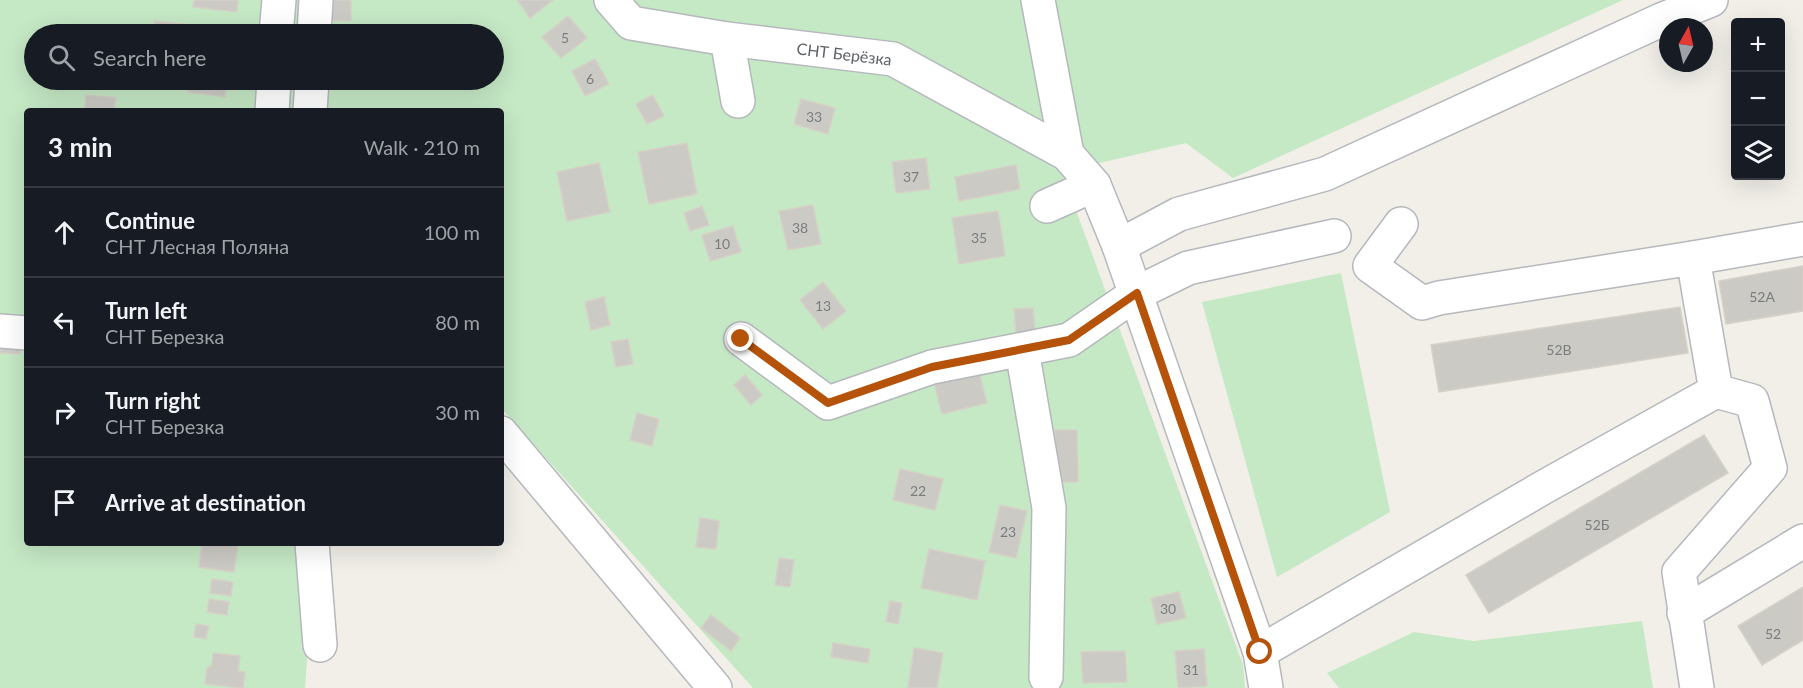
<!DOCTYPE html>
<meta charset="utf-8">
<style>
:root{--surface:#171b24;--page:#20242c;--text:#f1f3f6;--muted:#9ea1a6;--line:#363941}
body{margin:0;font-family:Lato,sans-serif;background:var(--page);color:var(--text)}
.controls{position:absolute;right:18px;top:18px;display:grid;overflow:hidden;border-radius:6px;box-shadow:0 6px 24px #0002}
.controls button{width:54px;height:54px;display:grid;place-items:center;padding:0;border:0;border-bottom:2px solid var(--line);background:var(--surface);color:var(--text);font:30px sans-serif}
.compass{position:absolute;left:1659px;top:18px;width:54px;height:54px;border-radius:50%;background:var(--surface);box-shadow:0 6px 24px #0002;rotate:8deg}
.stop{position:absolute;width:18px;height:18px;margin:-14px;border:4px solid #b45309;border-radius:50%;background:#fff}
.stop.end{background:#b45309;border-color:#fff;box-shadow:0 2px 6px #0008}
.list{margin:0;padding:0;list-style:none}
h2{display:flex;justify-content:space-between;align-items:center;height:78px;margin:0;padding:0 24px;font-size:26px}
h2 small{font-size:20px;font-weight:400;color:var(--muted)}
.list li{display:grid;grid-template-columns:39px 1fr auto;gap:18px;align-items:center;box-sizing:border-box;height:90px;padding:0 24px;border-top:2px solid var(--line)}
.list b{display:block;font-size:22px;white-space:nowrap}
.list p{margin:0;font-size:20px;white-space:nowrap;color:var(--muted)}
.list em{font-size:20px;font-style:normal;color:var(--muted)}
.icon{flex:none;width:33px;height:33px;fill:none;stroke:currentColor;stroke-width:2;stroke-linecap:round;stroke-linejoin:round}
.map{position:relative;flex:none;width:1803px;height:688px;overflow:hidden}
.search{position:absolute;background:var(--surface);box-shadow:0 6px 24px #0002;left:24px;top:24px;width:480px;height:66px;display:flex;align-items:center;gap:15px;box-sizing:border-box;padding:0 21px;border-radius:33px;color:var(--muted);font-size:22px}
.panel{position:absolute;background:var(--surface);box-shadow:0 6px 24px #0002;left:24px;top:108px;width:480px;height:438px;border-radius:6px}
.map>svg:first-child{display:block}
.green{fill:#c5e8c5;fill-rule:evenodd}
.building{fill:#cccac5;stroke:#d6d1c6;stroke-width:1.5}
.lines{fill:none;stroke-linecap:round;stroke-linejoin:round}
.minor-casing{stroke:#b5b8bc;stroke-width:36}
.minor{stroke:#fff;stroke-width:33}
.route{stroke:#b45309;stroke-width:8}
.labels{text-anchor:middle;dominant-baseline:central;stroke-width:5;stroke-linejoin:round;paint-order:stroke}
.number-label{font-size:14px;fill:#7a7d7f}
.street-label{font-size:16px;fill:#5f6368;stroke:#fff}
</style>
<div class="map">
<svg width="1803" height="688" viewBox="0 0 1803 688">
<rect width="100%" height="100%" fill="#f1efe8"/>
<g class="green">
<path d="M0,0H1623L1233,178L1186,143L1095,164L1067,186L1243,665L1245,688H753L501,408V111H27V543H315L305,688H0ZM34,34H494V80H34Z"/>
<path d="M1341,273L1390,512L1277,577L1202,302Z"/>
<path d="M1642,621L1653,688H1339L1327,673L1414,632L1473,641Z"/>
</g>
<g class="building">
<path d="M194,0H238L237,12L193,7Z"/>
<path d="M325,0H351V21L324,20Z"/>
<path d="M517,0H553L530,18Z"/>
<path d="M568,16L587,38L561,58L542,37Z"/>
<path d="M154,21L201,26L200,34H153Z"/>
<path d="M595,59L609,84L585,96L572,71Z"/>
<path d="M190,80H227L225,97L188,92Z"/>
<path d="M86,95L116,98L114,111H84Z"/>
<path d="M653,95L664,116L647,124L636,104Z"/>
<path d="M801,99L835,108L828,134L794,124Z"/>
<path d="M687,143L697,194L649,204L638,152Z"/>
<path d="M926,158L930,189L896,193L892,162Z"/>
<path d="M599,163L610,212L567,221L557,172Z"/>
<path d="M1016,165L1020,189L959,201L955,177Z"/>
<path d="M813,205L821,244L788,250L779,211Z"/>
<path d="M702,206L709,225L690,231L684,213Z"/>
<path d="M998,211L1005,256L959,264L952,218Z"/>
<path d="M733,226L741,252L710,261L702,235Z"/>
<path d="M1803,266V311L1726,324L1719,281Z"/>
<path d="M823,282L846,311L823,329L800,300Z"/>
<path d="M604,297L610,325L591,330L585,302Z"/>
<path d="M1680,307L1688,353L1439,392L1431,345Z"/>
<path d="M1033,308L1035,332L1016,333L1014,309Z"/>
<path d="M628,339L633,364L616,367L611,342Z"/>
<path d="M0,343L21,344L20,354L0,353Z"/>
<path d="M979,372L987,403L942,414L934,382Z"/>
<path d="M745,375L762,395L751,405L734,385Z"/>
<path d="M637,413L659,419L652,446L630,440Z"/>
<path d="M1055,430H1077L1078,482H1056Z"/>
<path d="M1704,435L1728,473L1489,613L1466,575Z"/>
<path d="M900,469L943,479L935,510L893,500Z"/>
<path d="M1000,505L1027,511L1016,558L989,552Z"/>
<path d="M700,518L719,521L716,549L696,547Z"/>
<path d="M202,543H238L234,572L199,567Z"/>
<path d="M929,549L985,561L977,600L921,588Z"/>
<path d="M779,558L794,560L790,587L775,585Z"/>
<path d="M212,579L233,582L231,596L210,593Z"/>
<path d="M1803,587V640L1762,665L1738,626Z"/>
<path d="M1179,592L1186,618L1157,624L1151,598Z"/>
<path d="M209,599L229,602L227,615L207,612Z"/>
<path d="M890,601L902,603L898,624L886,622Z"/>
<path d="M711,615L740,638L731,651L701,628Z"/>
<path d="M196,624L209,626L206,639L194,637Z"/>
<path d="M833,643L870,649L868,663L831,657Z"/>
<path d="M914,648L943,653L937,688H908Z"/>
<path d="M1204,649L1207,686L1178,688L1175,651Z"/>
<path d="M1125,651L1127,682L1083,683L1081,652Z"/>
<path d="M213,653L240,656L238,671L245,672L243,688L205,684L207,668L212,665Z"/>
</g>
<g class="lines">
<defs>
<g id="minor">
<path id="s1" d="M611,0L631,23L727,39L893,59L1067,154"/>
<path d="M1038,0L1067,154L1094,185L1119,246L1260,652L1266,688"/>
<path d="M276,34L279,0"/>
<path d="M314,34L316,0"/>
<path d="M727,39L738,101"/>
<path d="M272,111L274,80"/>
<path d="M310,111L312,80"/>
<path d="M1047,206L1094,185"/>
<path d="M1401,224L1370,266L1422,303L1439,298L1693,258L1716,391"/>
<path d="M1119,246L1179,214L1325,174L1661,20L1711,0"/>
<path d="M1693,258L1803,239"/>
<path d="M0,331L27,333"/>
<path d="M741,339L828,403L932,367L1069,340L1137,293L1188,268L1334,236"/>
<path d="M1022,350L1049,508L1046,677"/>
<path d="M501,433L715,688"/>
<path d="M312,543L320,645"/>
<path d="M1684,613L1803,541"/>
<path d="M1260,652L1544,487L1716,391L1752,401L1770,468L1679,572L1697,688"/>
</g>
</defs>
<use href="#minor" class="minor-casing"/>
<use href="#minor" class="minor"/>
</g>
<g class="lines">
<path class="route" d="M741,339L828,403L932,367L1069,340L1137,293L1260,652"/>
</g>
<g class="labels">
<g class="number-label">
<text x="565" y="37">5</text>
<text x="590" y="78">6</text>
<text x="814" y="116">33</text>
<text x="911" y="176">37</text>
<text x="800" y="227">38</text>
<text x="979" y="237">35</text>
<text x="722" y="243">10</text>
<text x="1762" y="296">52А</text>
<text x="823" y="305">13</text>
<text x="1559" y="349">52В</text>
<text x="918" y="490">22</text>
<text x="1597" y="524">52Б</text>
<text x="1008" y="531">23</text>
<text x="1168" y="608">30</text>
<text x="1773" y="633">52</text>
<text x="1191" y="669">31</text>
</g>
<g class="street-label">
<text stroke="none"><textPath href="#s1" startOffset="246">СНТ Берёзка</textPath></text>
</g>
</g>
</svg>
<div class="controls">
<button>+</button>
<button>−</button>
<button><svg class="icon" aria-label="layers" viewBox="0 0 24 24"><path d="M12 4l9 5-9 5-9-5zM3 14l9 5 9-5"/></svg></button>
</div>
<svg class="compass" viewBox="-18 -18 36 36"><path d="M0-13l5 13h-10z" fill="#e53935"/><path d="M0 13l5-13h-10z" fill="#9ea1a6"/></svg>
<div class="stop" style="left:1260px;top:652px"></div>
<div class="stop end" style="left:741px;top:339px"></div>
<div class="search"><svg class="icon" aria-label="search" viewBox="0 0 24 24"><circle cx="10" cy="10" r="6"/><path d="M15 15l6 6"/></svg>Search here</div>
<section class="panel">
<h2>3 min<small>Walk · 210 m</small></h2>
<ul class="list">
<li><svg class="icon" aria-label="ahead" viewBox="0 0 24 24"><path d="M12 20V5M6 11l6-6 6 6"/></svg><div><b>Continue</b><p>СНТ Лесная Поляна</p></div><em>100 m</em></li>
<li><svg class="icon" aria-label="left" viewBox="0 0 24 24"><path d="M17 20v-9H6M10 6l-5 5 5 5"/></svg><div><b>Turn left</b><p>СНТ Березка</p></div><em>80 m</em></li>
<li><svg class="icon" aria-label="right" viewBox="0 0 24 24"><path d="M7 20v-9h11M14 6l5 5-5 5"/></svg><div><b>Turn right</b><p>СНТ Березка</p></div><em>30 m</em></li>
<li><svg class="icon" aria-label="arrive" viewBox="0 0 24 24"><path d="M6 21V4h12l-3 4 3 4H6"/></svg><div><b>Arrive at destination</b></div></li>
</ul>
</section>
</div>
